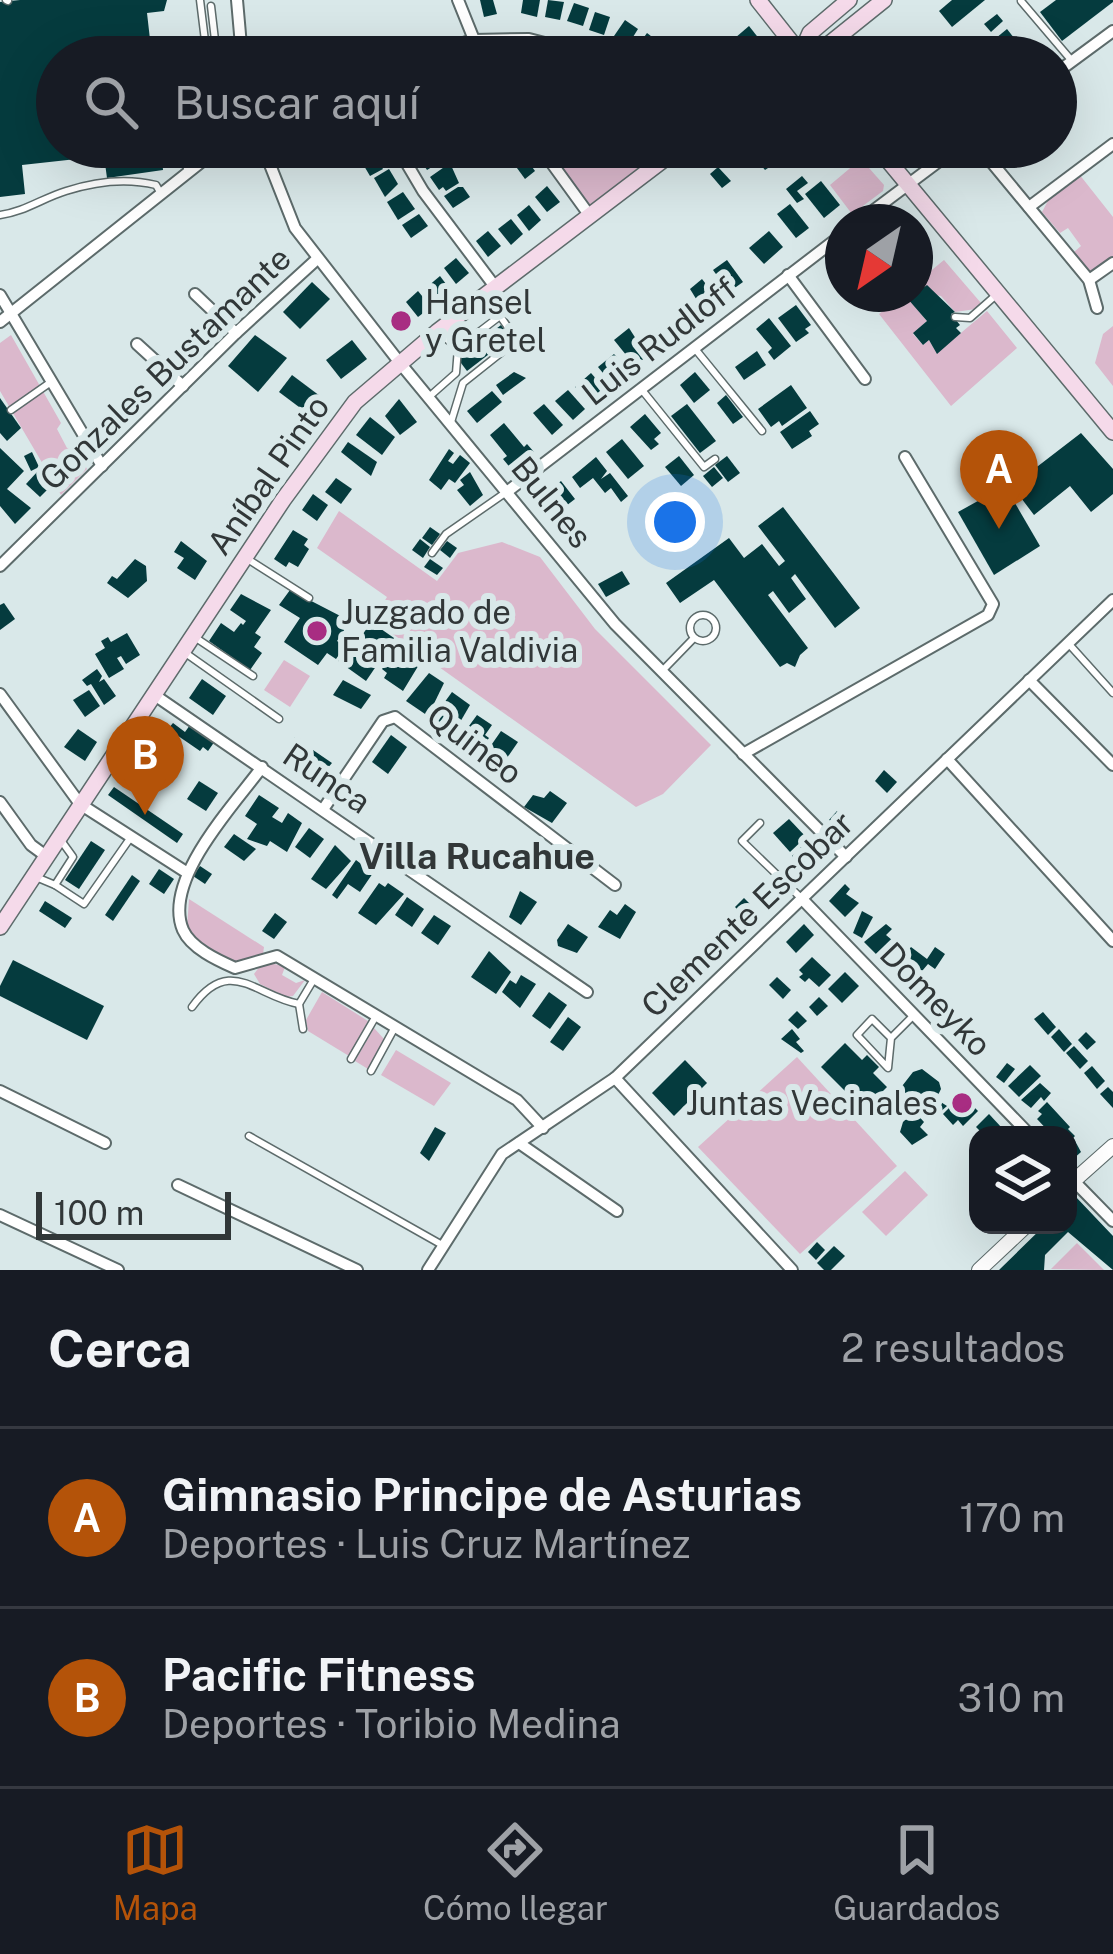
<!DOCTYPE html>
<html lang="es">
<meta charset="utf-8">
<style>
:root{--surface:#171b24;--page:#20242c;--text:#f1f3f6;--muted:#9ea1a6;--line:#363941;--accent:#b45309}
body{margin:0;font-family:"Public Sans",sans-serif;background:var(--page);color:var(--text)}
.controls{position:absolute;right:36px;bottom:36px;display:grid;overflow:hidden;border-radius:24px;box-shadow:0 12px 48px #0002}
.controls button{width:108px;height:108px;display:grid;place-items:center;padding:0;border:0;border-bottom:3px solid var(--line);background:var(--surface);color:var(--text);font:60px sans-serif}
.compass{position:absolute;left:825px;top:204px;width:108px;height:108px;border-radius:50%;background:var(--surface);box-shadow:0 12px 48px #0002;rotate:214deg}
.scale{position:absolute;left:36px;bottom:30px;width:195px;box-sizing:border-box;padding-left:12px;border:6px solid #313738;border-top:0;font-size:33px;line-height:42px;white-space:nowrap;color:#313738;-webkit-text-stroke:9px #d9e8e9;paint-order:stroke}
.you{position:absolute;left:675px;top:522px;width:42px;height:42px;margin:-30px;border:9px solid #fff;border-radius:50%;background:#1a73e8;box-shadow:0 0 0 18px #1a73e833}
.badge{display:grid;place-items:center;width:78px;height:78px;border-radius:50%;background:var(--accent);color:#fff;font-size:39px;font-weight:700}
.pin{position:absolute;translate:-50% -99px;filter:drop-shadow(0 3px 6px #0008)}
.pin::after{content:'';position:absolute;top:63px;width:42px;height:36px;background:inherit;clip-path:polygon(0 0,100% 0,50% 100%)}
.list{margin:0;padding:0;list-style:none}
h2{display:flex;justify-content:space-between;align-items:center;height:156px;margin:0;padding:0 48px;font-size:51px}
h2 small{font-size:39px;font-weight:400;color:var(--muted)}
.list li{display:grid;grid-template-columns:78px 1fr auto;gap:36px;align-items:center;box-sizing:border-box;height:180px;padding:0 48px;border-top:3px solid var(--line)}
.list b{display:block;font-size:45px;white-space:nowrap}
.list p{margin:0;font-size:39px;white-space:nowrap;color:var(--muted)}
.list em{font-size:39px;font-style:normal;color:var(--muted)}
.icon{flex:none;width:66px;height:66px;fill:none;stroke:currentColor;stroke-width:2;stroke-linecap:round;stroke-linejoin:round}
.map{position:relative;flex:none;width:1113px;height:1270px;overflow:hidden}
.search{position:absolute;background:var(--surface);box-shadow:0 12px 48px #0002;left:36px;right:36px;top:36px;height:132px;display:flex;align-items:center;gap:30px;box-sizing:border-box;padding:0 42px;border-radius:66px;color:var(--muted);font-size:45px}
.sheet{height:516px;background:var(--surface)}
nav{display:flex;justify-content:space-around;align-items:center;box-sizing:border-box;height:168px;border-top:3px solid var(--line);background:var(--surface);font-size:33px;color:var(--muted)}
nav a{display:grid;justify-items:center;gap:6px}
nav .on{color:var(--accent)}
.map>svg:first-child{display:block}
.green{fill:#dbb8cc}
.building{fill:#053b3e}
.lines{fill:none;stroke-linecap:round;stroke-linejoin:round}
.service-casing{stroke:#5d6b6b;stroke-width:9}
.minor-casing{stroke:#5d6b6b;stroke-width:14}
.tertiary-casing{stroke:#5d6b6b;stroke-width:16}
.secondary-casing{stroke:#5d6b6b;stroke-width:18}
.service{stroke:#fff;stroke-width:6}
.minor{stroke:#fff;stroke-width:10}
.tertiary{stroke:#fff;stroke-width:14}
.secondary{stroke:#f5daea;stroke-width:15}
.poi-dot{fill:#a82d82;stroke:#d9e8e9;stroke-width:4.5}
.labels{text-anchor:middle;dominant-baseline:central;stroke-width:12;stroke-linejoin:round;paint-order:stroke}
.poi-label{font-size:33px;fill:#313738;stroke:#d9e8e9;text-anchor:start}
.street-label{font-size:33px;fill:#313738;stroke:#d9e8e9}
.neighbourhood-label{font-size:36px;font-weight:bold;fill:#313738;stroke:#d9e8e9}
</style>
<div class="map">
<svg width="1113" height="1270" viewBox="0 0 1113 1270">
<rect width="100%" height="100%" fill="#d9e8e9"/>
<g class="green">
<path d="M515,46L582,57H491L498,47Z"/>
<path d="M547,147H666L591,206Z"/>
<path d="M861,159L884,185L883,191L852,214L830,185Z"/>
<path d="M1079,174L1113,217V261L1099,273L1088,271L1074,252L1081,246L1068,228L1060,233L1042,212L1050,197Z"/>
<path d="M944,260L981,303L976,309L955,312L941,296L915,291V284Z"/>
<path d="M903,294H911L908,298L927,321L913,334L923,345L929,340L937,353L987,311L1017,348L951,406L879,314Z"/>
<path d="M1113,326V386L1095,363L1103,334Z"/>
<path d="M11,335L61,423L57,429L67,448L75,447L87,469L61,495L0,391V343Z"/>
<path d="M339,511L437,581L458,553L502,542L540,557L595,629L711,745L663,794L636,807L373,620L387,597L317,548Z"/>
<path d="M284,660L310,676L290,707L264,690Z"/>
<path d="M189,899L264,947L263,954L234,962L202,945L187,928Z"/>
<path d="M271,963L285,967L282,975L296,983L305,980L293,996L286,997L260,984L254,974L260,966Z"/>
<path d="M322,992L368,1021L349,1056L308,1031L306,1020Z"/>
<path d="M374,1028L384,1039L368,1069L355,1061Z"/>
<path d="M396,1050L451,1083L434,1106L381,1075Z"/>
<path d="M797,1057L897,1166L800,1254L698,1147Z"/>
<path d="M905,1171L928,1195L886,1236L862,1212Z"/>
<path d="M1077,1243L1104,1270L1051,1269Z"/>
</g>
<g class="building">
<path d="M20,0H167L164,11L147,13L152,57H57V147H161L163,170L107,178L104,156L22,165L25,194L0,197V2Z"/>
<path d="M480,0H493L497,14L484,17Z"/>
<path d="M523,0H540L537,17L521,13Z"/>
<path d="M548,0L564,2L560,20L545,17Z"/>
<path d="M952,0H985L952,27L939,11Z"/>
<path d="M1056,0H1113V2L1062,41L1040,12Z"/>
<path d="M574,3L589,8L583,26L567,21Z"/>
<path d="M595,12L610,17L604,35L589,30Z"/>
<path d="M997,14L1003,21L991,32L984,24Z"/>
<path d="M625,20L638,29L628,45L614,36Z"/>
<path d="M749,26L768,50L761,57H747L737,43L735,38Z"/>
<path d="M1007,29L1025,52L1019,57H973Z"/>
<path d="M647,33L660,43L649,57L636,48Z"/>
<path d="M873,45L880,57H853Z"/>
<path d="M369,147H377L385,161L380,164L383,169L370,176L357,154Z"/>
<path d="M433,147H442L448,157L427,170L418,156Z"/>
<path d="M505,147H518L535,171L525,179L503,149Z"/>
<path d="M746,147H800L765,170Z"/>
<path d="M450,163L459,183L446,191L443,187L439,190L430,177Z"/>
<path d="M718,167L731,181L722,188L710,174Z"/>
<path d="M389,169L398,184L385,197L374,178Z"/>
<path d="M802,176L808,183L797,191L804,199L797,203L786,189Z"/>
<path d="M821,181L840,205L824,218L805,194Z"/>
<path d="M547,186L560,202L547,212L535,197Z"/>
<path d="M458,187H463L470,197L453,208L444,196Z"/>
<path d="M403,192L415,209L398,220L387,202Z"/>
<path d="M790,204L809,228L796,238L777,214Z"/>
<path d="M529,205L541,220L529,231L517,215Z"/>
<path d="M419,214L428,226L411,238L402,225Z"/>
<path d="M511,219L523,234L511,245L498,229Z"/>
<path d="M488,231L501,246L488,257L476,241Z"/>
<path d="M769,231L783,247L764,264L749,248Z"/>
<path d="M456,258L469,273L456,284L444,268Z"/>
<path d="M727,260L743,282L729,292L713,270Z"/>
<path d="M440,276L452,292L440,302L427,287Z"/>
<path d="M702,279L716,297L703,310L690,289Z"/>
<path d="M312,282L330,299L300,329L283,312Z"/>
<path d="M927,285L955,312L951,314L960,325L956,328L961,333L937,354L929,340L923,345L913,333L927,321L907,298L915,294V286L919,291Z"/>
<path d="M418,291L431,307L418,317L406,302Z"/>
<path d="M796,305L811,325L805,329L809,333L796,342L778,318Z"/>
<path d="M769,318L791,346L774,360L768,352L772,348L756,329Z"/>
<path d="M501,325L510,338L467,371L458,359Z"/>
<path d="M629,328L647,356L635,366L614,340Z"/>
<path d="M255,335L287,358L258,392L228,366Z"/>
<path d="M352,340L367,359L341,379L326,360Z"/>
<path d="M757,351L766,365L744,380L735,367Z"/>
<path d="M614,354L628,370L612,384L598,367Z"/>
<path d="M514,372L526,378L503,395L496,385Z"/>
<path d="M695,372L710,390L694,403L680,385Z"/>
<path d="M591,373L605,389L590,403L575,387Z"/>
<path d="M292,375L324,399L311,416L279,392Z"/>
<path d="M791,385L807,408L782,426L779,421L771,427L758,409Z"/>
<path d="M568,390L585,409L573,420L555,401Z"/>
<path d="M492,391L502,402L477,423L467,411Z"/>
<path d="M726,395L743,417L733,424L717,403Z"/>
<path d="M0,398L21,428L7,441L0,433Z"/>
<path d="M399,399L417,422L400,435L385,416Z"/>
<path d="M544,404L563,425L552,435L533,413Z"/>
<path d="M687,404L716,441L700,453L671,416Z"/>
<path d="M810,411L819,424L809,431L812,436L792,449L780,432Z"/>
<path d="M645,414L661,433L654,439L659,444L651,450L630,427Z"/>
<path d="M370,417L395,437L382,455L356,435Z"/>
<path d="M504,423L524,447L527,444L534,452L512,470L503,459L507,456L490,435Z"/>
<path d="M1081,433L1113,469V494L1091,512L1070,486L1034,515L1012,486Z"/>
<path d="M622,439L644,466L628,479L606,452Z"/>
<path d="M348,442L377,462L371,476L341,452Z"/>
<path d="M0,448L24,471L7,489L31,508L15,524L0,506Z"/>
<path d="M449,449L454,453L448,461L453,464L460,455L470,463L455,483L449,479L441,490L429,480Z"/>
<path d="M32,452L39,467L31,471L24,456Z"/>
<path d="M679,456L694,475L681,486L665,467Z"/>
<path d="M727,456L740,473L728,482L715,465Z"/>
<path d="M596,457L607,471L601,479L610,473L628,496L621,502L611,488L605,493L593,478L580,488L572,477Z"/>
<path d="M714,467L723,478L712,487L703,476Z"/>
<path d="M38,471L52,485L40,497L26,484Z"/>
<path d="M470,472L483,495L470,506L457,490L464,485L460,480Z"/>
<path d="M336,478L352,489L341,504L325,492Z"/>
<path d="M561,481L575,499L562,509L569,517L559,525L539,498Z"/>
<path d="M1005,486L1040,546L994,575L958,512Z"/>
<path d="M313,494L328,505L317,521L302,510Z"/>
<path d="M783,507L860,608L835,628L795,574L791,578L806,599L789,613L773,591L768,595L808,648L800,655L795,667L787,663L780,667L714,580L680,603L666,583L729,538L744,558L762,544L779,566L785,561L758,526Z"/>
<path d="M430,527L440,534L432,545L422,538Z"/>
<path d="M293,530L308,539L304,545L309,549L298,567L289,562L286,567L274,559Z"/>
<path d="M420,539L430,547L423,558L412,550Z"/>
<path d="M181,541L207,561L195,580L177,568L184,558L174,552Z"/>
<path d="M447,541L457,548L450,558L440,550Z"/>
<path d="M135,559L146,566L147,581L128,598L107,583L112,576L117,579Z"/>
<path d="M430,559L443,568L437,575L424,567Z"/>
<path d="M622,571L630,584L606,597L598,584Z"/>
<path d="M290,590L350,621L337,641L345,646L336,659L327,653L318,665L284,642L300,618L279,605Z"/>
<path d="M241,594L271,610L255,633L261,637L254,647L262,653L250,670L209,641L221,623L234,632L241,623L243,625L246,621L230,610Z"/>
<path d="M4,603L15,619L0,630V605Z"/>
<path d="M371,622L394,638L384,652L361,637Z"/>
<path d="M127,633L140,655L126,664L121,656L117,658L124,669L109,678L95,654L105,648L101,641L108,637L111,642Z"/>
<path d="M353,639L379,662L366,681L338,661Z"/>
<path d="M403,652L420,663L403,691L384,678L387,673L382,669L393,654L399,658Z"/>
<path d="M97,669L102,676L99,682L104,679L116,696L104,705L91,684L87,686L82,680Z"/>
<path d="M429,673L444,683L428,716L406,701Z"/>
<path d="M202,679L226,696L213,715L189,698Z"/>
<path d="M343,680L371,695L361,709L333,695Z"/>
<path d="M89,690L100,706L85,717L73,700Z"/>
<path d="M452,692L470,705L452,736L431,721Z"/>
<path d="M477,715L492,725L485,735L489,738L477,754L458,741Z"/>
<path d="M173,723L185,732L190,725L215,741L208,751L203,747L200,751L168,729Z"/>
<path d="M78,729L97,742L85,761L64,747Z"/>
<path d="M501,731L518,742L500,768L483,757Z"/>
<path d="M391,735L407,747L388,774L372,762Z"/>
<path d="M295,737L311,748L299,765L295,762L291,768L279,760Z"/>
<path d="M313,750L332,763L314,784L298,772Z"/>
<path d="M884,770L897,782L887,793L875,781Z"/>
<path d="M199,781L218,793L206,811L187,799Z"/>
<path d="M114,787L183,834L177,843L108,795Z"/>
<path d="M550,791L567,803L552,823L524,807L533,795L544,798Z"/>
<path d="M259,795L279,808L272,817L282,823L288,813L302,823L287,852L270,841L267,846L247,839L257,824L245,816Z"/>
<path d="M837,811L849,822L840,831L829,820Z"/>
<path d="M789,819L806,837L790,852L773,833Z"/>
<path d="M309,828L324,839L310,858L295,847Z"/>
<path d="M234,834L256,849L244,861L224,847Z"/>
<path d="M91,841L105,850L79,889L65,880Z"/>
<path d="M807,841L817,854L804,867L792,856Z"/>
<path d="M335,845L351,861L326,889L311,879Z"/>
<path d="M356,860L373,873L360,892L348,884L337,899L332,895Z"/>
<path d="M200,866L212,874L205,884L193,876Z"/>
<path d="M159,869L174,879L164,894L149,884Z"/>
<path d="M132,875L140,881L113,921L105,915Z"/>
<path d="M379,883L385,887L388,883L404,894L376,925L358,913Z"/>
<path d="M845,884L850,889L846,894L859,903L845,917L829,901Z"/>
<path d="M520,891L537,902L521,925L509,917Z"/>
<path d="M407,897L424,909L412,927L395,915Z"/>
<path d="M744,898L753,907L744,916L735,907Z"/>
<path d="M45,901L72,918L65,928L39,911Z"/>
<path d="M625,904L636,912L620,939L598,927L610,910L617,915Z"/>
<path d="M862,911L873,917L862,938L853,933Z"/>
<path d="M275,913L287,922L274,939L262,931Z"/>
<path d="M434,915L451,926L438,945L421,933Z"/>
<path d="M568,924L588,937L577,953L558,946L557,940Z"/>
<path d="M804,924L814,935L796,953L786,942Z"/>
<path d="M886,924L892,929L886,935L892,940L877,955L864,942Z"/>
<path d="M911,947L927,959L935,947L945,954L935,969L928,964L917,977L912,973L910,976L890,958L899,948L906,953Z"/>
<path d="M489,951L511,972L496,994L471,977Z"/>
<path d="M812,957L831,975L819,987L809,978L805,982L799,977L803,974L799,970Z"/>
<path d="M13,960L104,1006L87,1040L0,996V986Z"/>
<path d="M845,972L859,986L842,1003L828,989Z"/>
<path d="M521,975L536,984L520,1008L502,992L510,980L516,984Z"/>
<path d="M777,977L791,990L783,999L769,985Z"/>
<path d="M549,992L567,1005L550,1029L532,1016Z"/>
<path d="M819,997L828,1006L817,1016L809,1007Z"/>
<path d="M797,1011L807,1021L798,1029L788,1020Z"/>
<path d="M1043,1012L1056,1027L1048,1035L1034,1019Z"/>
<path d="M568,1017L581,1027L563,1051L550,1042Z"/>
<path d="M792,1029L800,1039L796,1042L804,1051L801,1053L781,1039Z"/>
<path d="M1059,1029L1072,1044L1064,1052L1051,1037Z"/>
<path d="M1086,1032L1096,1042L1087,1050L1078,1040Z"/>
<path d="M845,1043L862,1060L867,1055L879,1067L873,1073L887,1087L864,1110L821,1067Z"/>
<path d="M1074,1046L1088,1061L1080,1069L1066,1053Z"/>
<path d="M685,1060L707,1083L674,1116L652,1093Z"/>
<path d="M1007,1063L1015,1069L1004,1083L996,1077Z"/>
<path d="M1030,1065L1041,1076L1019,1097L1008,1086Z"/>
<path d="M1092,1066L1105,1081L1097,1089L1084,1073Z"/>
<path d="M922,1069L939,1082L941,1089L936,1099L947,1106L939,1113L928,1110L899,1090L913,1072Z"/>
<path d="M1040,1083L1051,1093L1044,1101L1041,1097L1031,1108L1021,1100Z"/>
<path d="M1108,1087L1113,1092V1108L1100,1094Z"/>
<path d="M962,1095L978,1111L963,1126L958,1120L953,1125L943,1114Z"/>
<path d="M1047,1102L1070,1127L1068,1129L1075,1136L1068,1143V1135H1052L1037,1119L1042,1114L1038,1111Z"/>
<path d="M914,1111L924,1122L920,1127L928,1135L912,1145L900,1132L903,1122Z"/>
<path d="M989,1114L1002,1128L996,1135H984L976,1127Z"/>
<path d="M435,1127L446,1133L429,1161L420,1153Z"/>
<path d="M1074,1139L1081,1152L1072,1160L1068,1145Z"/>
<path d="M1075,1196L1113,1236V1270L1068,1232L1045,1255L1044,1270H999L1045,1225H1068V1203Z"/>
<path d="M817,1242L825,1250L816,1260L808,1252Z"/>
<path d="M834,1246L845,1256L831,1270H824L817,1263Z"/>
</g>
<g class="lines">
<defs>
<g id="service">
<path d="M6,0L8,1"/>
<path d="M200,0L207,57"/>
<path d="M1021,1L1072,61"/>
<path d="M211,6L217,57"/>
<path d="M180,147L188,171"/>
<path d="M0,215C24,212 43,198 66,191C94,182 127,178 156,185L160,192"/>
<path d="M955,317L970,318L995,296"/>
<path d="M440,334L458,348L500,316L496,291"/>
<path d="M696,350L762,431"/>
<path d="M642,390L704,467L715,459"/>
<path d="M430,396L456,373L458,348"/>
<path d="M11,410L51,382"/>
<path d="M451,422L463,383L517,340L500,316"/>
<path d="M432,553L446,534L505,493"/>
<path d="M246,558L309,598"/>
<circle cx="703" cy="628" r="13"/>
<path d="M196,638L253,676"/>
<path d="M1068,643L1113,693"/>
<path d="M184,652L279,719"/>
<path d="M663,670L694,638"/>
<path d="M760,823L742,841L800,897"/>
<path d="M36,877L55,885L73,857L60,839"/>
<path d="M55,885L84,904L131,837"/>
<path d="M299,1004L303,1029"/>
<path d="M192,1007C230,954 255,996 299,1004L314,979"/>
<path d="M891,1038L872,1019L857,1035L888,1068L891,1038L914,1015"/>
<path d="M351,1059L376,1016"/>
<path d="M371,1071L395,1027"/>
<path d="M249,1136L444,1246"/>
</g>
<g id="minor">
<path d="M237,0L242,57"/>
<path d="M458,0L481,57"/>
<path d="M420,57L473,40L529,39L599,57"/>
<path d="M1056,73L1113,31"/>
<path d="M263,147L295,228L400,363L615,624L846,857"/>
<path d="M397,147L423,191L496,288"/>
<path d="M540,147L590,216"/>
<path d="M979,147L1089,280L1097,308"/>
<path d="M1029,207L1113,144"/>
<path d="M858,222L958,147"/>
<path d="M788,275L865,379"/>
<path d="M1089,280L1113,263"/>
<path d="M195,294L236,333"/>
<path d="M0,295L102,466"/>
<path d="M0,322L220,147"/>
<path d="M137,344L183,386"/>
<path d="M508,491L843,234"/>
<path d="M0,566L236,333L316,260"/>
<path d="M1029,680L1113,765"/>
<path d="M0,694L80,804L186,872"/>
<path d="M153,694L587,992"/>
<path d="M743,754L988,615L993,604L905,457"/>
<path d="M947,759L1113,941"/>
<path d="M262,767C234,805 162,880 183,930C191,948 217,960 235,968L277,956L517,1100L543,1128"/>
<path d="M0,802L31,845L46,856"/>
<path d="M324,808L383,721L395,717L615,885"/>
<path d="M803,900L1030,1135"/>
<path d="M615,1078L792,1270"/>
<path d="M0,1091L105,1143"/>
<path d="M519,1143L617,1211"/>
<path d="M1068,1175L1113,1221"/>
<path d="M178,1185L357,1270"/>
<path d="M0,1215L118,1270"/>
<path d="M428,1270L502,1154L615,1078L1113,600"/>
</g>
<g id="tertiary">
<path d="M1068,1186L1113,1146"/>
<path d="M979,1270L1027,1225"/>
</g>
<g id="secondary">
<path d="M758,0L803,57"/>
<path d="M801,54L810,33L849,0"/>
<path d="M796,57L823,49L884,0"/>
<path d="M877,147L1113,432"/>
<path d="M0,927L283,500L355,402L437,332L680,147"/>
</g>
</defs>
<use href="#service" class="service-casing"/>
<use href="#minor" class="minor-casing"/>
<use href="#tertiary" class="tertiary-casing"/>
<use href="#secondary" class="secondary-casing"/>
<use href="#service" class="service"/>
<use href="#minor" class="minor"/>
<use href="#tertiary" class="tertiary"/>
<use href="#secondary" class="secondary"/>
</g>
<g class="poi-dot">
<circle cx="401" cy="321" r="12"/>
<circle cx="317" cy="631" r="12"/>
<circle cx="962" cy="1103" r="12"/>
</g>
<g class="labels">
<g class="poi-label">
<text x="425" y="302">Hansel<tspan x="425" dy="38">y Gretel</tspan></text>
<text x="341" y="612">Juzgado de<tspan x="341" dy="38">Familia Valdivia</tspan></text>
<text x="938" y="1103" text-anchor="end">Juntas Vecinales</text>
</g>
<g class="street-label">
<text transform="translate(659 341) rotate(-38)">Luis Rudloff</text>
<text transform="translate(165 368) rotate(-44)">Gonzales Bustamante</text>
<text transform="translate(268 475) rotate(-55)">Aníbal Pinto</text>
<text transform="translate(552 502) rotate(51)">Bulnes</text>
<text transform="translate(475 744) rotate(37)">Quineo</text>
<text transform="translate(327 778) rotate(34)">Runca</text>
<text transform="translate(747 914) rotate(-44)">Clemente Escobar</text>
<text transform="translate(936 999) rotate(46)">Domeyko</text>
</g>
<g class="neighbourhood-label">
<text x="477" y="856">Villa Rucahue</text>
</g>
</g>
</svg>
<div class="controls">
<button><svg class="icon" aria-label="layers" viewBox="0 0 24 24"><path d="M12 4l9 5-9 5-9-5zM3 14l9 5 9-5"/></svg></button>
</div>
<svg class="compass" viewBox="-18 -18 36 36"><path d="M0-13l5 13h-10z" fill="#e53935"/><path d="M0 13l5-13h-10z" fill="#9ea1a6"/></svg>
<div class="scale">100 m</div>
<div class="you"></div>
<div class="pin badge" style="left:999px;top:529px">A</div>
<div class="pin badge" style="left:145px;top:815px">B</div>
<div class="search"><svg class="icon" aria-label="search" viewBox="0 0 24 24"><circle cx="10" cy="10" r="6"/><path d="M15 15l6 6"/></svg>Buscar aquí</div>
</div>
<section class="sheet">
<h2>Cerca<small>2 resultados</small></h2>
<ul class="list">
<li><span class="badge">A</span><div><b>Gimnasio Principe de Asturias</b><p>Deportes · Luis Cruz Martínez</p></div><em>170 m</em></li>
<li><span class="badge">B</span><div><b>Pacific Fitness</b><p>Deportes · Toribio Medina</p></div><em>310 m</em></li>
</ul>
</section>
<nav>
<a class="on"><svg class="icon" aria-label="map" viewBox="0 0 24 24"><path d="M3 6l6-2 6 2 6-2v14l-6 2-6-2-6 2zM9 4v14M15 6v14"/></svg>Mapa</a>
<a><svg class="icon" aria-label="directions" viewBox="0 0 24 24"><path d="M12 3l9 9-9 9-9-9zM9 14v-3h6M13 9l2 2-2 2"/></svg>Cómo llegar</a>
<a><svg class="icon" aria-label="saved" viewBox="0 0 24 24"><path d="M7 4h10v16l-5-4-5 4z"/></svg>Guardados</a>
</nav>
